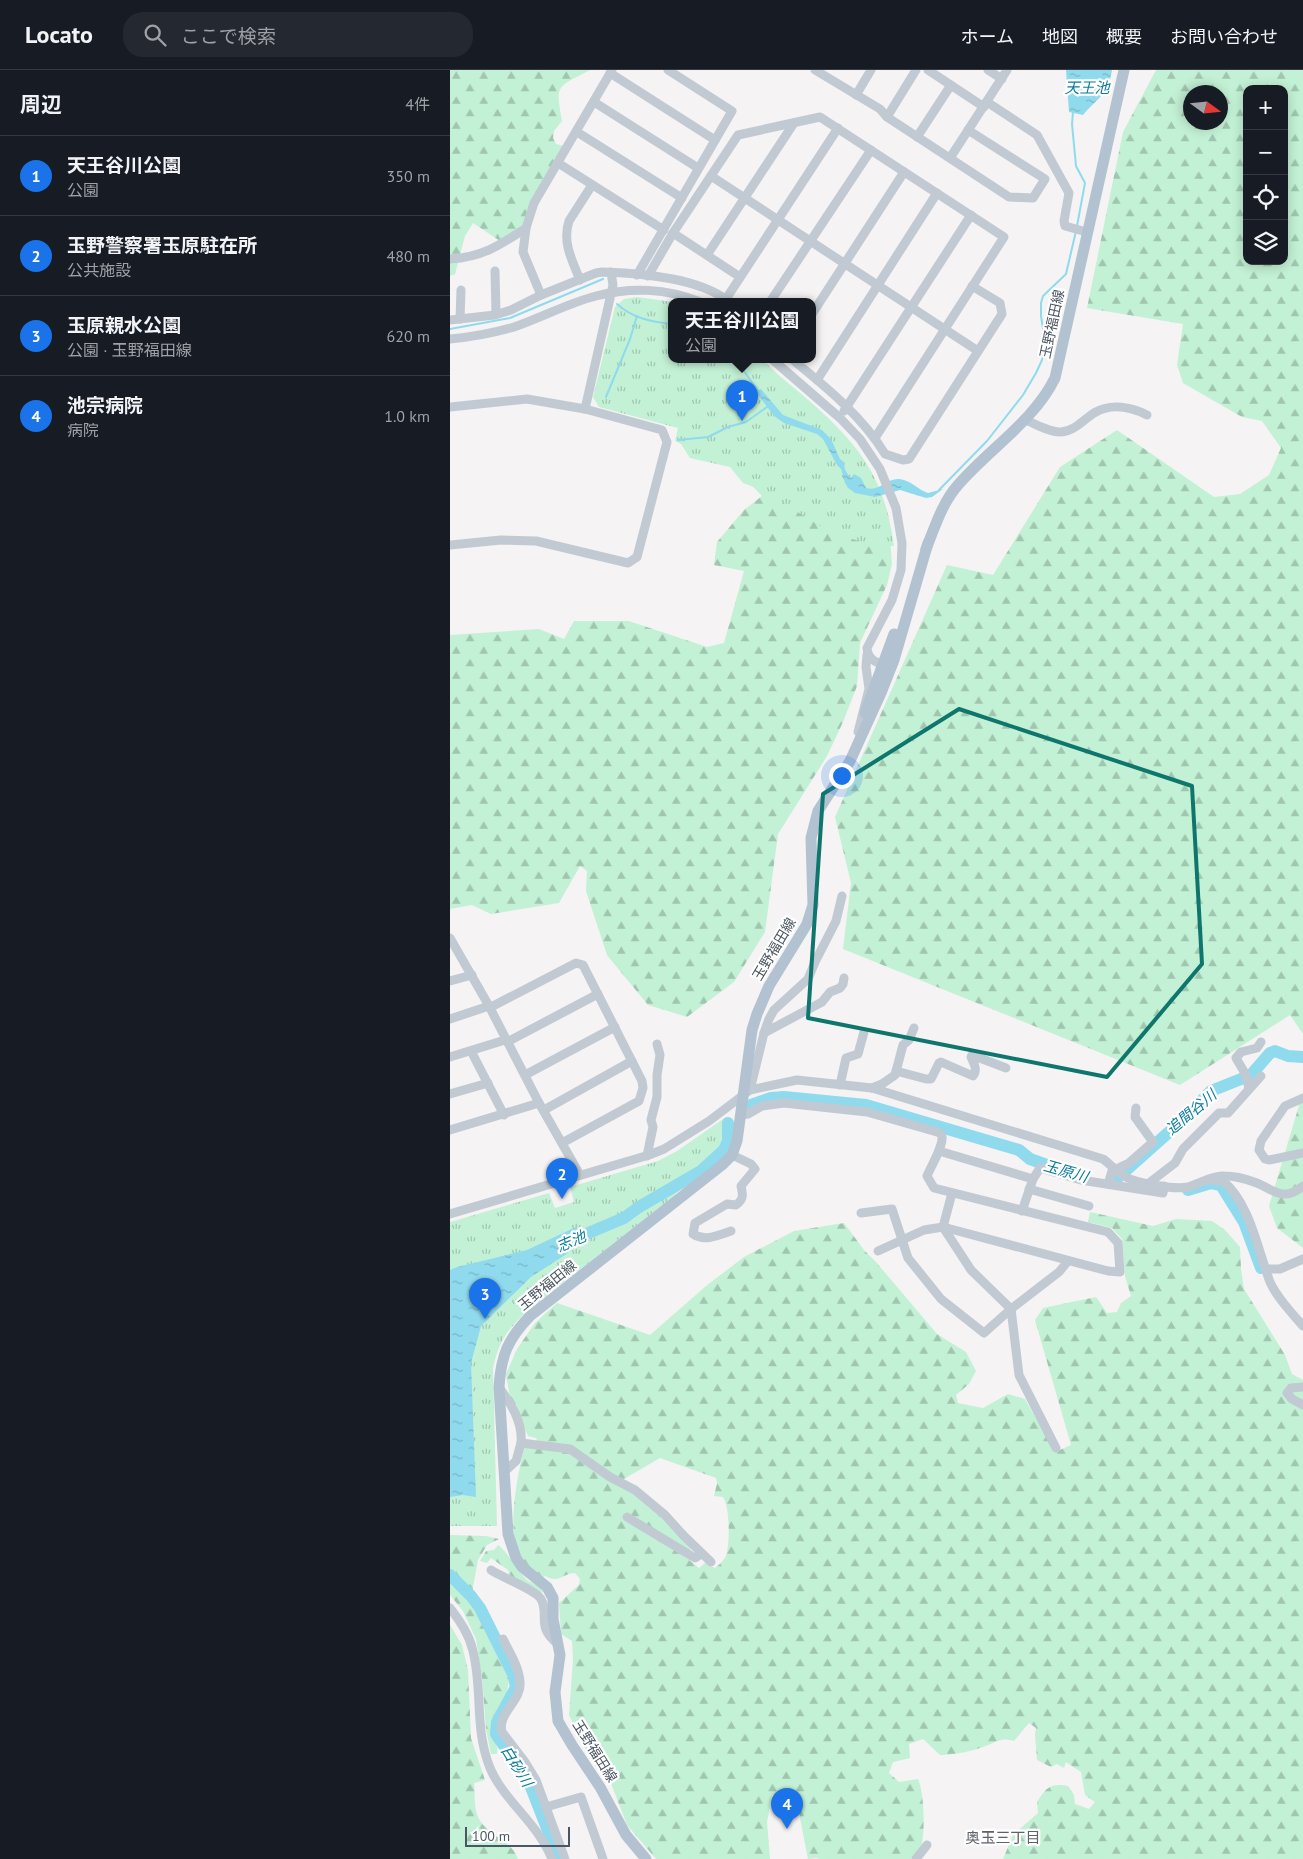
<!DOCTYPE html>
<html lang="ja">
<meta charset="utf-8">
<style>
:root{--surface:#171b24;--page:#242831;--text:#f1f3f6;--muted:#9ea1a6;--line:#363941;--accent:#1a73e8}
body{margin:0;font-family:"PT Sans","Noto Sans JP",sans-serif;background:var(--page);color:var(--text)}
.controls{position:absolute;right:15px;top:15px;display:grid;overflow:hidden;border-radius:10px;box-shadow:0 2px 12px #0003}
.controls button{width:45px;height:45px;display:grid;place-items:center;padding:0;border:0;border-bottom:1px solid var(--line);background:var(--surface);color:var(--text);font:25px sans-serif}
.compass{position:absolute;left:733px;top:15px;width:45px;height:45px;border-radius:50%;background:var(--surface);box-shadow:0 2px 12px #0003;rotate:105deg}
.scale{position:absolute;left:15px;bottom:12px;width:105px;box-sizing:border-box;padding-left:5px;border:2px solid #4a5661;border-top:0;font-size:14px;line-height:18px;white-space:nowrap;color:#4a5661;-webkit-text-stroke:4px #fff;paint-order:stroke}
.you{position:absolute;left:391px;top:705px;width:18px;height:18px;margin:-12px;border:4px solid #fff;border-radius:50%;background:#1a73e8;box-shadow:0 0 0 8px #1a73e833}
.badge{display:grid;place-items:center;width:32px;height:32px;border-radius:50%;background:var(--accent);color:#fff;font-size:16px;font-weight:700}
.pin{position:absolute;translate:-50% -41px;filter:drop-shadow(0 1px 2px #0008)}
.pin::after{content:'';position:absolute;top:26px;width:18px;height:15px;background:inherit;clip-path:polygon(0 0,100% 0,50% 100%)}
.popup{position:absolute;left:218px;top:228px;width:148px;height:65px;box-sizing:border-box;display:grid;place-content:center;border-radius:10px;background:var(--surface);filter:drop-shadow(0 1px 4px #0005);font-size:16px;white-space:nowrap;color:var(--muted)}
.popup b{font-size:19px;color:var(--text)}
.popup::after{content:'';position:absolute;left:50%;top:100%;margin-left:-10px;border:10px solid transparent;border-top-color:var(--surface)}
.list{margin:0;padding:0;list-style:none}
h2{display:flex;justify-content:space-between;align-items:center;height:65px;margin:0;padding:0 20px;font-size:21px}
h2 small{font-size:16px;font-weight:400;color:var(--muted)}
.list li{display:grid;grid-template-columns:32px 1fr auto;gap:15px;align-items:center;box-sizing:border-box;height:80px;padding:0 20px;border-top:1px solid var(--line)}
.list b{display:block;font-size:19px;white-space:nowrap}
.list p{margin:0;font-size:16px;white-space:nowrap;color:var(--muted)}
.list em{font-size:16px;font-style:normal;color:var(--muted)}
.icon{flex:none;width:28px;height:28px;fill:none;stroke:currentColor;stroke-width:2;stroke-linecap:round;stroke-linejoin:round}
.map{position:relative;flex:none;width:853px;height:1789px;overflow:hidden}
header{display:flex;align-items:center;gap:30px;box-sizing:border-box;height:70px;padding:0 25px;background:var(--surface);border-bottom:1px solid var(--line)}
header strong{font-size:24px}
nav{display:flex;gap:28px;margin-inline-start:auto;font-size:18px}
.search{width:350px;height:45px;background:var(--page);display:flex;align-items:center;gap:12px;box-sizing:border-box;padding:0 18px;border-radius:20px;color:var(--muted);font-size:19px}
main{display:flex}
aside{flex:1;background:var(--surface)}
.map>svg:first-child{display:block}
.forest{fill:url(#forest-firs);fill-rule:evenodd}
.park{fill:url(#park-tufts)}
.water{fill:url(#water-ripples)}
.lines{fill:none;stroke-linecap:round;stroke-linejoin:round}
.stream{stroke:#90daee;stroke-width:2}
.river{stroke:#90daee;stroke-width:12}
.minor{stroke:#c1cad2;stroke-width:9}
.major{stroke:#b3c2d1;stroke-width:11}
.marked{fill:none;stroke:#0f766e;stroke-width:4;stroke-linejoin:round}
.labels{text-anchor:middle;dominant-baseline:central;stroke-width:4.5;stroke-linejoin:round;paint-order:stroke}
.street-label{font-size:14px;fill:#4a5661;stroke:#fff}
.water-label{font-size:15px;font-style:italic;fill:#0c7c9b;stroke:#fff}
.neighbourhood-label{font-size:15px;fill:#5f6368;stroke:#fff}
</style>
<header>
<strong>Locato</strong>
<div class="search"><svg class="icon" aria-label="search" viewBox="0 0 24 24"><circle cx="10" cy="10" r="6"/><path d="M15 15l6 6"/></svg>ここで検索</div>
<nav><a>ホーム</a><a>地図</a><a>概要</a><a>お問い合わせ</a></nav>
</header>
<main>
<aside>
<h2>周辺<small>4件</small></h2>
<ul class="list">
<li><span class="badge">1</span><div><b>天王谷川公園</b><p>公園</p></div><em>350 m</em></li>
<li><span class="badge">2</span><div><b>玉野警察署玉原駐在所</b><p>公共施設</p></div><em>480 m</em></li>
<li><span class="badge">3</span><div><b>玉原親水公園</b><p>公園 · 玉野福田線</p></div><em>620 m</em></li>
<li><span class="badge">4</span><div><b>池宗病院</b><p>病院</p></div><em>1.0 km</em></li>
</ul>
</aside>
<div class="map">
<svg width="853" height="1789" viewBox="0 0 853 1789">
<defs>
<pattern id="forest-firs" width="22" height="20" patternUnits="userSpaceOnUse" patternTransform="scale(1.25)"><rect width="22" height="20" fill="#c3f1d5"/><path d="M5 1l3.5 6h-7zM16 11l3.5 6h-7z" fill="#a0c6b0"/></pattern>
<pattern id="park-tufts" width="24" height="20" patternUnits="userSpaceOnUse" patternTransform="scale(1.25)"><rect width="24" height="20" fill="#c3f1d5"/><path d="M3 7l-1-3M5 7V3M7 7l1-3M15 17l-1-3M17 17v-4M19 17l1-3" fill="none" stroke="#a0c6b0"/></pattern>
<pattern id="water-ripples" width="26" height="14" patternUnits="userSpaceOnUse" patternTransform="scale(1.25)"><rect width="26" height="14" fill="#90daee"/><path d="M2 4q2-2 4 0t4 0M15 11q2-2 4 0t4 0" fill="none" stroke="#78b4c4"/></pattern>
</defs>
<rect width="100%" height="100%" fill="#f5f3f3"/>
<g class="forest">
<path d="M0,0H140C107,18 105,13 112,51L104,61L103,68L106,74L114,76L72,155L50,171L23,153L15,166L5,204L0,206Z"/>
<path d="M706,0H853V964L840,945L730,1015L393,879L401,813L385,747L497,495L543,505L610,397L667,360L764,427L790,424L819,405L831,378L812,351L792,347L733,313L727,295L733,254L637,238L673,62ZM797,19H834V191H797ZM741,22H771V52H741Z"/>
<path d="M222,290L439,453L442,494L437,515L410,573L407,616L393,652L377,686L328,764L315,862L284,912L237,947L198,935L157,885L136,821L137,801L130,796L109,833L41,844L22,835L0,839V565L89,559L114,569L124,551H179L257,577L274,573L294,501L264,495L267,472L294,440L312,426L281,394Z"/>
<path d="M853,1022V1178L827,1158L819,1136Z"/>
<path d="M640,1142L703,1156L726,1149L762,1151L775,1160L790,1177L791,1199L794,1219L835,1285L842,1304L853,1310V1789H553L563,1765L588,1743L587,1732C597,1717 600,1713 618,1716L624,1725L625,1734L639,1739L645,1732L635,1725L631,1702L616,1692L614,1698L607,1694L601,1697L587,1690L585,1664L586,1658L579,1653L564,1671C549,1666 544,1674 530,1678C518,1682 503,1685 490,1685L473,1669L459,1674L460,1688L443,1692L439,1703L449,1712L468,1709C474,1722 475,1758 472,1773C471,1778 465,1784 461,1789H369L367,1788L358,1789L345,1722L337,1720L322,1725L317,1752L320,1789H206L177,1755L162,1716L146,1684L139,1686L119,1645L123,1589L122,1571L111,1564L109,1533L129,1515L130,1509L125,1503C110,1504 111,1514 95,1506L91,1508C82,1502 73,1492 68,1482C57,1457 68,1404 74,1378H91L86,1368L78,1366L60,1328L56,1304L67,1279L85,1253L107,1233L200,1265L256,1216L294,1187L344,1161L394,1153L414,1180L426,1192L487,1264L516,1282L526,1301L519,1314L506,1325L508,1333L533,1338L558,1324L575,1329L605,1382L621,1375L585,1250L593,1238L646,1227L657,1243L667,1242L671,1233L681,1226L675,1206L672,1169L662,1158L638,1152ZM210,1388L266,1408L267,1413L264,1426L273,1427C280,1436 280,1475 276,1486C274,1490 269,1495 265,1498L255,1493L249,1498L239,1490L238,1482L241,1479C220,1453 195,1429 167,1413Z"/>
<path d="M0,1465L36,1466L49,1469L37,1475L28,1490L23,1517V1536L58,1605C61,1628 45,1635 42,1653C40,1665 49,1673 47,1684H41L36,1659L32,1608L26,1569L13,1541L0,1525Z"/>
<path d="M48,1475C60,1484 66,1500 77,1510C83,1514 90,1515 93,1522L90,1523L60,1506L58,1500L41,1488L37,1493L30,1491L36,1481L44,1480Z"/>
<path d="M0,1555L12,1575L18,1600L21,1668L35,1710L24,1713C25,1722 24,1735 27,1744C34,1766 61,1768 68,1789H0Z"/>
</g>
<g class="park">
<path d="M187,227L223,232L222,290H313C332,310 356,326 376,346C418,386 436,418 444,476H429L383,464L312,420L293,413L280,397L240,388L231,374L225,371L228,358L149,337L143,327L165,237L174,229Z"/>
<path d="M276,1047L281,1050L285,1056L281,1078L272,1089L260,1099L243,1108L220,1129L77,1241C58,1259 48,1272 43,1299L47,1456H0V1152L99,1123L105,1138L124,1132L120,1117L208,1091L227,1081Z"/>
</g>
<g class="water">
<path d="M616,0H662C658,26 648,27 633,45L619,42Z"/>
<path d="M311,319L333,345L372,360L381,369L390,389L395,393C393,399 397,403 401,408L404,404L411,408L416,418C429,422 437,408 449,409C461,410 468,420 478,423L493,419L482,427L476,428L450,420L425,427L405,423L398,418L395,413L391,399L387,395L373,369L367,364L334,353L324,346L306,322Z"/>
<path d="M126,1157L135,1169L115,1185L81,1207L31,1256L21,1293L26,1427L13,1425L0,1427V1200L7,1197L77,1180Z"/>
</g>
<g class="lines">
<g class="stream">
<path d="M623,42L622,54L626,96L635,113L627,156"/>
<path d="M167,234C182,248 202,252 222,254"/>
<path d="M0,259L60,248L153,209"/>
<path d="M286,290L309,322"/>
<path d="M156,327L180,269L187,246"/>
<path d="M228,370L258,367L278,357L296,352L317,337"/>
<path d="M489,420L537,371L573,325L586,303L592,290L595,272L591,246V233L593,226L616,204L626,161"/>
</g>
<g class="river">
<path d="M301,1035L321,1028L334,1027L416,1035L569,1080L580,1089L608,1099"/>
<path d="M664,1111L737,1046L761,1021L801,1005L820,983L825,981L838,986L853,987"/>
<path d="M738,1120L761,1113L771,1115L794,1152L811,1198"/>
<path d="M117,1172L174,1148L189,1137L251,1101L274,1080L278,1071V1053"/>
<path d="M0,1505L21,1526L30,1538L63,1604L66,1617L47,1652L46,1664L79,1712L109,1789"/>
</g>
<g class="minor">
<path d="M365,0L430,39L437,47L559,127L583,128L595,109L518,60"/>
<path d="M478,0L534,37"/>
<path d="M538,0L552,9"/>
<path d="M160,3L265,70"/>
<path d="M406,25L421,0"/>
<path d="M144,32L248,98"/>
<path d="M537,32L587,65L619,123L614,151L615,156L637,162"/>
<path d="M437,47L466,0"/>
<path d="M127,62L232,128"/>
<path d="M467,67L501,15"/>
<path d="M500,88L557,0"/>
<path d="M108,93L214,160"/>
<path d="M261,106L528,281"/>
<path d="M223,163L290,207"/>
<path d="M257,185L344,53"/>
<path d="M0,189C33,187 50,175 76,158"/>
<path d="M45,201L46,244"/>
<path d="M187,205L282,41L218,0"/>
<path d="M198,206L223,163L288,65L370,47L554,167L425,368"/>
<path d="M130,210C122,190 112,172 119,151L142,115"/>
<path d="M91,225L73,182L76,158L84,133L162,0"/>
<path d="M276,229L388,58"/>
<path d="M320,232L421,80"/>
<path d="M362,244L454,102"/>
<path d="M10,249L11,220"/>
<path d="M0,250L45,245L61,240L91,225L146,203L152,202C188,203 251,208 279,232"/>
<path d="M0,269C22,267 43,263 64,257C91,248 118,233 146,226C180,217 217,218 250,232"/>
<path d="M323,290L390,348L410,369L430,399L446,438L452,473L451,500L442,530L417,578C418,591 428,593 439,597"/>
<path d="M343,290C376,317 413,347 435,384L453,390L459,389L552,244L550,233L522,216"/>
<path d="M367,310L487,123"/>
<path d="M0,337L77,329L135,339L212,360L217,372L187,487L178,493L86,471L51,470L0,475"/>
<path d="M135,339L163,215L161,202"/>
<path d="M394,341L521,145"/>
<path d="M574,349C585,354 599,362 611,362C625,361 633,350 644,343C661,333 681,337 697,345"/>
<path d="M408,662L419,619L416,597L417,585"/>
<path d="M0,868L39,936L89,1033L130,1105"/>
<path d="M0,911L22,905"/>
<path d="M0,949L39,936H43L126,893L133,895L192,1011L193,1018L189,1031L112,1073"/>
<path d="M314,963L372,932L380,922L390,918L393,914L394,908"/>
<path d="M57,972L148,924"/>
<path d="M21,981L54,1045"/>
<path d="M0,987L55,970"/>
<path d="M446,1001L476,1009H481L489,993L491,992L523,1006C528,999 524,994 521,987L522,985L556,998"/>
<path d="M75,1005L165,957"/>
<path d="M390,1015L396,988L408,984L414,962"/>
<path d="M422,1018L432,1014L445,1005L453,975L459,970L464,958"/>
<path d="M799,1019L796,1005L786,988L791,982L807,978L811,972"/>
<path d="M300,1020L314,963L319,949L324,940L358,909L365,892L386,851L392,826"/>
<path d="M0,1024L38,1013"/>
<path d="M853,1028L835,1036L811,1071L809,1080L815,1089L819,1090L853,1083"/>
<path d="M94,1040L182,991"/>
<path d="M291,1045L298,1044L312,1036L334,1033L417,1042L487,1062C490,1063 492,1064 492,1067C493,1077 481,1096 477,1106L484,1118L658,1162L668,1173L670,1202L658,1201L493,1157L474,1160L428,1181"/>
<path d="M0,1060L89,1033"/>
<path d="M489,1081L583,1109"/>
<path d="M197,1086L203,1057L201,1050L207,1027V1005L210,985L207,974"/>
<path d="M763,1110L773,1111C800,1133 808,1181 820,1212C827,1228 842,1243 853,1256"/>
<path d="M699,1113L725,1093L733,1079L769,1043H778L811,1006"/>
<path d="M658,1114L662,1101L679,1093L703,1072L685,1047L686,1038"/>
<path d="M579,1119L639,1136"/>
<path d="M502,1123L493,1157L521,1200L561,1239L569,1305L606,1378"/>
<path d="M572,1141L583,1109L590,1098L631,1110L713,1123L714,1116"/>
<path d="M411,1143L442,1139L458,1188L491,1229L534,1263L561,1239L609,1202L618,1191"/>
<path d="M0,1144L199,1085L214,1079L259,1051L300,1020L347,1010L422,1018L653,1089C660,1094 666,1101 674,1106C685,1113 725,1120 738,1117C749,1114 762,1105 774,1106C783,1106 796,1109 804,1112C824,1119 832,1133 853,1116"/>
<path d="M281,1161C269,1165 255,1172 243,1164L245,1153L277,1134L286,1135C294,1129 293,1125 291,1116L305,1099L301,1094L282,1085"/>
<path d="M817,1199H830L853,1189"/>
<path d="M49,1317C61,1334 73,1352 71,1373"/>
<path d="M853,1317L841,1318L837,1323L842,1329L853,1335"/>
<path d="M54,1402L66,1391L71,1373L120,1379L160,1407L185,1420L215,1445L233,1465L261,1492"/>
<path d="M177,1447L245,1488L251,1484"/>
<path d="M41,1500C51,1507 86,1520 91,1529C100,1545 85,1556 108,1574"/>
<path d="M0,1538C10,1551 19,1564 23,1581C33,1621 24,1658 40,1698C54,1731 88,1753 102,1789"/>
<path d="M53,1569C60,1583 69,1597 70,1612C72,1631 47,1643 52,1662L75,1692L86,1710L115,1789"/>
<path d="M96,1737L131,1727L153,1789"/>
<path d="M466,1789L477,1775"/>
</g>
<g class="major">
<path d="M476,479C485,457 492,433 508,415C539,379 584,351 605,308L674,0"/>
<path d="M415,643L444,564"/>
<path d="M196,1789L176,1765L150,1717L122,1675L108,1651L105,1622L110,1585L103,1549V1528L97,1517L72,1497L66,1488L58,1464L49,1317C51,1285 58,1269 80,1246L272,1095L282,1085L287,1071L302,960L307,944L319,916L357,854L363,835L361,768L368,741L400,691L431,623L444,590L478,473"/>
</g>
</g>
<path class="marked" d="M509,639L742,716L752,894L657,1007L358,948L373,724Z"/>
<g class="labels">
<g class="street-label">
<text transform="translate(602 254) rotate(-78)">玉野福田線</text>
<text transform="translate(324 879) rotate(-59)">玉野福田線</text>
<text transform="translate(97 1215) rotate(-39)">玉野福田線</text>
<text transform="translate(145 1681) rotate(58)">玉野福田線</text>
</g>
<g class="water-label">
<text x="637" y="17">天王池</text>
<text transform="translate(741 1042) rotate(-40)">追間谷川</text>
<text transform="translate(616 1101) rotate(16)">玉原川</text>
<text transform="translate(121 1171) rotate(-23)">志池</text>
<text transform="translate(67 1696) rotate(58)">白砂川</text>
</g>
<g class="neighbourhood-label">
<text x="553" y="1767">奥玉三丁目</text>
</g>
</g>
</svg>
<div class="controls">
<button>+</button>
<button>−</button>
<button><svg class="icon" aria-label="locate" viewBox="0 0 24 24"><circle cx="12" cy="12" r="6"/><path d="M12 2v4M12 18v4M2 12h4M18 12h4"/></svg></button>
<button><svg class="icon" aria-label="layers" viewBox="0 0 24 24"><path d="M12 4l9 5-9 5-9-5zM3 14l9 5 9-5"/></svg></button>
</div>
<svg class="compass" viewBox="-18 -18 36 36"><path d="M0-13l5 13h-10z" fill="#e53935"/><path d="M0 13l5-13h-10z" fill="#9ea1a6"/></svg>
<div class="scale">100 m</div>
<div class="you"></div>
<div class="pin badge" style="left:292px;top:351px">1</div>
<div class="popup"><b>天王谷川公園</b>公園</div>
<div class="pin badge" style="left:112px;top:1129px">2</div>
<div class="pin badge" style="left:35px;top:1249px">3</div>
<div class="pin badge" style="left:337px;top:1759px">4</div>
</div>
</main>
